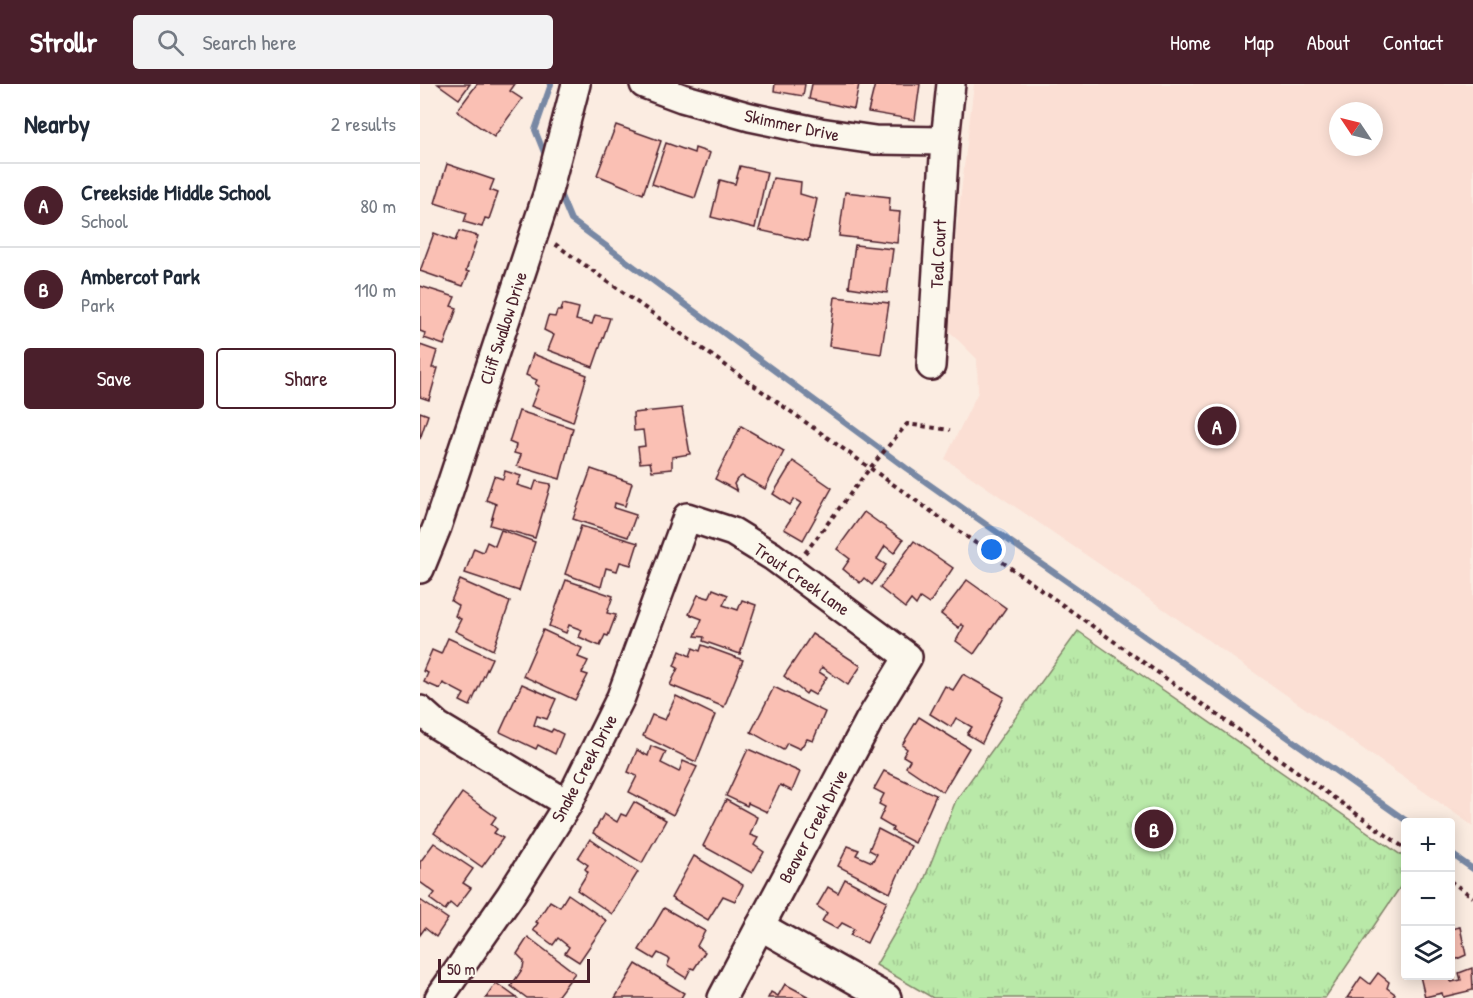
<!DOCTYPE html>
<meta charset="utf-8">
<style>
:root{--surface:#fff;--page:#f2f2f3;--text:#1f2937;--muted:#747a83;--line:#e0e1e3;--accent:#4a1f2b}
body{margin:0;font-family:"Patrick Hand",sans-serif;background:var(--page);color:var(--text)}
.controls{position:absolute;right:18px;bottom:18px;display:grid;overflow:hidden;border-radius:6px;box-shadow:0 3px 15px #0003}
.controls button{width:54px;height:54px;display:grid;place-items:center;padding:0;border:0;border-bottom:2px solid var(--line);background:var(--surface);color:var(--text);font:30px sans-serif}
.compass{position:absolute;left:909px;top:18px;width:54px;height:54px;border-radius:50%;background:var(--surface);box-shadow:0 3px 15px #0003;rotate:305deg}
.scale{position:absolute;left:18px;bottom:15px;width:152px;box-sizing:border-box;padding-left:6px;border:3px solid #4a1f2b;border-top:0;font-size:16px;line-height:21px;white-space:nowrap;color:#4a1f2b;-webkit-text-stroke:4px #fbf7ec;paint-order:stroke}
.you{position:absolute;left:572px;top:466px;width:21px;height:21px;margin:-15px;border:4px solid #fff;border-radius:50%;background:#1a73e8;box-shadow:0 0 0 9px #1a73e833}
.badge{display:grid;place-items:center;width:39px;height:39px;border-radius:50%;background:var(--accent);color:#fff;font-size:20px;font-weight:700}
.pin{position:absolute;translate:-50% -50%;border:3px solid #fff;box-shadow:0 2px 6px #0006}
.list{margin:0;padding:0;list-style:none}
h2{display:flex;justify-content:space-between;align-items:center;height:78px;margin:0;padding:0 24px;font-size:26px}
h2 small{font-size:20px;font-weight:400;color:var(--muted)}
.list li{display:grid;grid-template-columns:39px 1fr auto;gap:18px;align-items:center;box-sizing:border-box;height:84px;padding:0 24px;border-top:2px solid var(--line)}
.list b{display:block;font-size:22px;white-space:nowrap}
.list p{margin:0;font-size:20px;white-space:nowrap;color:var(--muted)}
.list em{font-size:20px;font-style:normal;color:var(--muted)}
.actions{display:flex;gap:12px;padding:18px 24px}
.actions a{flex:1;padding:14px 0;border:2px solid var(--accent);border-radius:6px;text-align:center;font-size:21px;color:var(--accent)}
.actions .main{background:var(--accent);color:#fff}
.icon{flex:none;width:33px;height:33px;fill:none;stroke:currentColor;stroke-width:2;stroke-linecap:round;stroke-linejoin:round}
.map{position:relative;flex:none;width:1053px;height:914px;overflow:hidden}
header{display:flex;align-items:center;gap:36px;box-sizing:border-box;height:84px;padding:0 30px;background:var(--accent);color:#fff}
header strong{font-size:28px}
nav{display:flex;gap:33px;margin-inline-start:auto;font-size:21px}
.search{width:420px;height:54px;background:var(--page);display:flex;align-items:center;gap:15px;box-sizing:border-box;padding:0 21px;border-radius:6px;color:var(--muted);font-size:22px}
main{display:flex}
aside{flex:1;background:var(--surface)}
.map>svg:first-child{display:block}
.built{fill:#fbdfd4;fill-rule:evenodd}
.park{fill:url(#park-tufts);stroke:#82846a;stroke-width:1.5}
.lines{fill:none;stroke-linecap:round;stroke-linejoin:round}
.stream{stroke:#7888a4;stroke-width:6}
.building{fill:#fac0b4;stroke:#4a1f2b;stroke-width:1.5}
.minor-casing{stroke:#4a1f2b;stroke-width:32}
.path{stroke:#4a1f2b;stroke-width:4;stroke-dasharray:4.5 4.5;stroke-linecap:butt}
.minor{stroke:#fbf7ec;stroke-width:27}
.labels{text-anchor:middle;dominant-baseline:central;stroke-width:6;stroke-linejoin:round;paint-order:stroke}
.street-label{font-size:18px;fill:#4a1f2b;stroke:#fbf7ec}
</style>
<header>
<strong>Strollr</strong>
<div class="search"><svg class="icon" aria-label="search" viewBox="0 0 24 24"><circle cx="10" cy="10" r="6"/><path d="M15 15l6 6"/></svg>Search here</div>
<nav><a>Home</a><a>Map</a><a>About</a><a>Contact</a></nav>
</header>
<main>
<aside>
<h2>Nearby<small>2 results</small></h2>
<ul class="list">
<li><span class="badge">A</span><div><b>Creekside Middle School</b><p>School</p></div><em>80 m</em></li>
<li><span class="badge">B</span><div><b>Ambercot Park</b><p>Park</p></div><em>110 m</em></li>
</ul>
<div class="actions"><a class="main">Save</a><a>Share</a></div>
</aside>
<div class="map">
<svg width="1053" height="914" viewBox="0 0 1053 914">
<defs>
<pattern id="park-tufts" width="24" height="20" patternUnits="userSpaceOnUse" patternTransform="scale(1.5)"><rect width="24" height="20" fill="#b9e9a8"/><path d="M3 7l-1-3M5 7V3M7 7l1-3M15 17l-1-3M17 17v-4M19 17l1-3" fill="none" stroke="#a1c791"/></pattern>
</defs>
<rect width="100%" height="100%" fill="#fbece1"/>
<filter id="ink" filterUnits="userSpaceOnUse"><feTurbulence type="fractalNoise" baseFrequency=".0167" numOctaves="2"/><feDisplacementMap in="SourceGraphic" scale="12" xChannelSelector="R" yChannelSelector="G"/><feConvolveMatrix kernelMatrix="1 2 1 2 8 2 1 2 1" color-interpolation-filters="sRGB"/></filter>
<g filter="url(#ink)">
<path class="built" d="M554,0H1053V742L685,484L525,375L558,308L557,275L525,243ZM918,27H954V63H918Z"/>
<path class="park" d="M658,547L985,774V796L905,914H513L456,881L500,806L536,716Z"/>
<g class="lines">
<g class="stream">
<path d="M127,76L115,46L131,0"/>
<path d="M138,105L151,136L486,384L988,738"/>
<path d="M1030,769L1053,785"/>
</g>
</g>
<g class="building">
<path d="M18,0H50L39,15Z"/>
<path d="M57,0H95L90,7L102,15L74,53L37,27Z"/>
<path d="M355,0H385L383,12L354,7Z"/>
<path d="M392,0H439L434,25L389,15Z"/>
<path d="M455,0H500L495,36L448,28Z"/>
<path d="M196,41L241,57L223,110L177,91Z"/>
<path d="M246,59L274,69L275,64L290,69L275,114L232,100Z"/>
<path d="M27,80L74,96L70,106L78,109L69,135L65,134L62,143L44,138L47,129L15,119Z"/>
<path d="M320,82L347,88L335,144L291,133L300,96L315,100Z"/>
<path d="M353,94L381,98L380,110L397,115L388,157L339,146Z"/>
<path d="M425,108L470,113L469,127L480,128L477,159L419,152Z"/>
<path d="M39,147L58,152L46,187L49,188L43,202L0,187L14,149L35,157Z"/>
<path d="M435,161L473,165L467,209L429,203Z"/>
<path d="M0,202L35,213L31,222L37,224L24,261L4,254L5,249L0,247Z"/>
<path d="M415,213L469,219L461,270L409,262Z"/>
<path d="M143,220L159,224L156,236L172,240L175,231L190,234L173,283L128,266L134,251L124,246L128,232L135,233L137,227H141Z"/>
<path d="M0,261L17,267L12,284H18L9,316L0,313Z"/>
<path d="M113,270L167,291L153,338L111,322L119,302L115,300L117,296L106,291Z"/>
<path d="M262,324L270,370L252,373V385L232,387L230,378L220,379L218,363L225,362L223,346L214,347L213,329Z"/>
<path d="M99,327L153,344L140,395L97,382L101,371L94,369L96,361L89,358Z"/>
<path d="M0,328L8,331L0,355Z"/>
<path d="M321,342L364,367L345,405L322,392L317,395L314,400L317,407L295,395Z"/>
<path d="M373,377L412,404L383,456L364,445L381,419L374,415L370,421L353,410Z"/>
<path d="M171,385L212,399L205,422L195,419L194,424L216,431L208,453L153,435Z"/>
<path d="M85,387L101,392L97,401L113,406L116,397L131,400L115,454L70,441L76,420L66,416L74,392L83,395Z"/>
<path d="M444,428L483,456L474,469L465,462L457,475L466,481L452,501L444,494L440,499L423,485L430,475L417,465Z"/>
<path d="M161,442L218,459L211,481L200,478L197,487L186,484L181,503L145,490Z"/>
<path d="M81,446L115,458L99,507L45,489L54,464L63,468L67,458L75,462Z"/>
<path d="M494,457L533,484L509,520L500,514L496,521L491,516L485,524L460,504Z"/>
<path d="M40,496L90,518L73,566L35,547L41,535L35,532L39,522L31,517Z"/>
<path d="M146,496L193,512L187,529L196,531L188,552L185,551L180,562L159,553L162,546L149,541L146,549L129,542Z"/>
<path d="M547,496L586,524L554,570L536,557L544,542L541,540L539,544L521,530Z"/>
<path d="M293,505L308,511L303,521L318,526L322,516L336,521L320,570L283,557L284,553L275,552L282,535L269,530L278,511L289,514Z"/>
<path d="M123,546L162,564L158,573L168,577L162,589L168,591L155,616L103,592Z"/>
<path d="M392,550L441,582L428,601L402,583L399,588L407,593L395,611L388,607L386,610L364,592Z"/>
<path d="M28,554L72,574L50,622L40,617L44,610L23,599L20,605L4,598L8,589L3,587L12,566L21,570Z"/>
<path d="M282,561L323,576L304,623L250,601L258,584L254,582L260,567L270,572L273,564L280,567Z"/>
<path d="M543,590L584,613L562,659L547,650L552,643L536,634L531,643L510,630L525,602L533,606Z"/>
<path d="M102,600L136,615L127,635L117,632L114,641L131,648L133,645L143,650L135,670L118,661L116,665L80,648Z"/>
<path d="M354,603L405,628L393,657L387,655L380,665L367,659L363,666L331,648Z"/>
<path d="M256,612L295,631L276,678L223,652L232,631L245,636Z"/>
<path d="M499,633L549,664L523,708L486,683L490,676L483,672L487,665L482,661Z"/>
<path d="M231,662L246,668L241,679L259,688L263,677L277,683L253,731L209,708L217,692L208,688L217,666L228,672Z"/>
<path d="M328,665L380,688L372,707L360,701L347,728L328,719L327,722L306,712Z"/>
<path d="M464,687L516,711L495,759L472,747L473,744L459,736L465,723L459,720L464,710L454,705Z"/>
<path d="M42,709L76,733L71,740L77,745L74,749L83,754L62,783L14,749Z"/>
<path d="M306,716L337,733L330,751L338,754L334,761L344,768L332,789L283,762Z"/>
<path d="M214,718L246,736L222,779L173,749L184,730L197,738L201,730L206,732Z"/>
<path d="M458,745L491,762L470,809L418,782L428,762L439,766L436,771L452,778L457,770L449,766Z"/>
<path d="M170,755L218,788L192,830L157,806L168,788L165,785L168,781L158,774Z"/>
<path d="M14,759L53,785L43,799L51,804L36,824L30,819L25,826L10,815L15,809L0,798V778Z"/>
<path d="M274,772L323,801L315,817L303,812L288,836L251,814Z"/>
<path d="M425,795L467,817L447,859L430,851L434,845L422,839L417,845L402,837L407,829L397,822L408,803L418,809Z"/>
<path d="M148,810L187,837L159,878L145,869L149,863L138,854L133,861L113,846L118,839L116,838L130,817L140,823Z"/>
<path d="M0,816L28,835L16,853L5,844L0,851Z"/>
<path d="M244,824L285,847L277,862L285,868L274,885L271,884L266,894L247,882L250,875L238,869L234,875L219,866Z"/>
<path d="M1040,843L1046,871L1035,876L1034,870L1030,872V845Z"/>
<path d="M108,853L155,889L136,914H107L91,902L103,884L104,877L97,870Z"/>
<path d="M216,880L264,909L261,914H195Z"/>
<path d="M1052,884L1053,906L1023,913L1022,909L1005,913L1000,892H1030L1031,898L1041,896L1039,889Z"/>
<path d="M958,889L969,898L967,904L975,910L972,914H927L941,893L950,900Z"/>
<path d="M76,899L97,914H66Z"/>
<path d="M365,900L391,914H348L351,908L358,912Z"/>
</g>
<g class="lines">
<defs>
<g id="minor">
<path d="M224,0L262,14L330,33L400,48L455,56L525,57"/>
<path d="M511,282L525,57L531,0"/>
<path d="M0,485L17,443L127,111L156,0"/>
<path d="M0,626L18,642L148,720"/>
<path d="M340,842L467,914"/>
<path d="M19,914L90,812L148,720L201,613L267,433L313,448L352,472L488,573L449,637L302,914"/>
</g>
</defs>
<use href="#minor" class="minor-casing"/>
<g class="path">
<path d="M135,160L986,765"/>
<path d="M385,469L450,384L487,340L530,346"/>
<path d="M1030,797L1053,813"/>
</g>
<use href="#minor" class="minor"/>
</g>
</g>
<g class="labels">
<g class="street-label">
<text transform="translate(372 41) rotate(12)">Skimmer Drive</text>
<text transform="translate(518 170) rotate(-87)">Teal Court</text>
<text transform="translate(83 244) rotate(-72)">Cliff Swallow Drive</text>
<text transform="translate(382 495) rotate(35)">Trout Creek Lane</text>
<text transform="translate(164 684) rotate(-62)">Snake Creek Drive</text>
<text transform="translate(393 742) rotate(-62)">Beaver Creek Drive</text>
</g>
</g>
</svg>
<div class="controls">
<button>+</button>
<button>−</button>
<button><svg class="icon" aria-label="layers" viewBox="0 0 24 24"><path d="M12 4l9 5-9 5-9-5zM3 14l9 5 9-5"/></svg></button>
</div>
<svg class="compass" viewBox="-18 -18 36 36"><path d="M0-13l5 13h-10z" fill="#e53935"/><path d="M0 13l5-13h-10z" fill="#747a83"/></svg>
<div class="scale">50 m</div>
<div class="you"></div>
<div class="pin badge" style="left:797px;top:342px">A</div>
<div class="pin badge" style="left:734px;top:745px">B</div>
</div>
</main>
